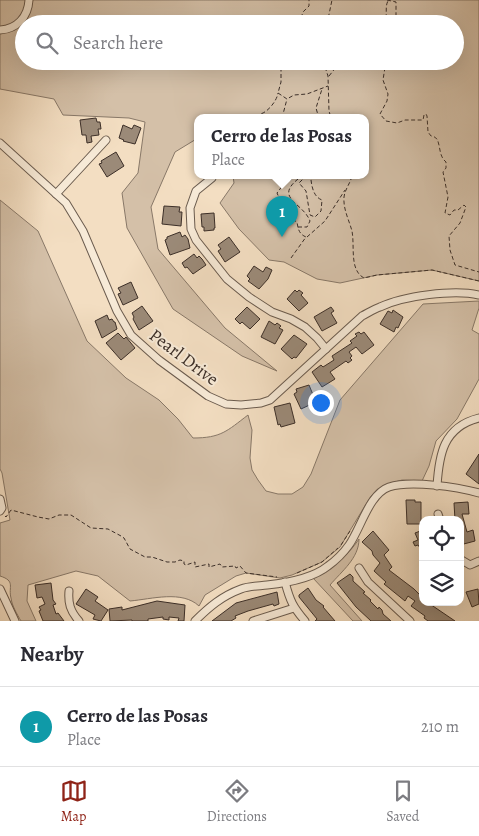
<!DOCTYPE html>
<style>
:root{--surface:#fff;--page:#f7f7f7;--text:#2b2b33;--muted:#7c7c81;--line:#e1e1e2;--accent:#8f2418}
body{margin:0;font-family:Alegreya,serif;background:var(--page);color:var(--text)}
.controls{position:absolute;right:15px;bottom:15px;display:grid;overflow:hidden;border-radius:10px;box-shadow:0 5px 20px #0002}
.controls button{width:45px;height:45px;display:grid;place-items:center;padding:0;border:0;border-bottom:1px solid var(--line);background:var(--surface);color:var(--text);font:25px sans-serif}
.you{position:absolute;left:320px;top:402px;width:18px;height:18px;margin:-12px;border:4px solid #fff;border-radius:50%;background:#1a73e8;box-shadow:0 0 0 8px #1a73e833}
.badge{display:grid;place-items:center;width:32px;height:32px;border-radius:50%;background:var(--accent);color:#fff;font-size:16px;font-weight:700}
.pin{position:absolute;translate:-50% -41px;filter:drop-shadow(0 1px 2px #0008)}
.pin::after{content:'';position:absolute;top:26px;width:18px;height:15px;background:inherit;clip-path:polygon(0 0,100% 0,50% 100%)}
.popup{position:absolute;left:194px;top:114px;width:175px;height:65px;box-sizing:border-box;display:grid;place-content:center;border-radius:10px;background:var(--surface);filter:drop-shadow(0 1px 4px #0005);font-size:16px;white-space:nowrap;color:var(--muted)}
.popup b{font-size:19px;color:var(--text)}
.popup::after{content:'';position:absolute;left:50%;top:100%;margin-left:-10px;border:10px solid transparent;border-top-color:var(--surface)}
.list{margin:0;padding:0;list-style:none}
h2{display:flex;justify-content:space-between;align-items:center;height:65px;margin:0;padding:0 20px;font-size:21px}
h2 small{font-size:16px;font-weight:400;color:var(--muted)}
.list li{display:grid;grid-template-columns:32px 1fr auto;gap:15px;align-items:center;box-sizing:border-box;height:80px;padding:0 20px;border-top:1px solid var(--line)}
.list b{display:block;font-size:19px;white-space:nowrap}
.list p{margin:0;font-size:16px;white-space:nowrap;color:var(--muted)}
.list em{font-size:16px;font-style:normal;color:var(--muted)}
.icon{flex:none;width:28px;height:28px;fill:none;stroke:currentColor;stroke-width:2;stroke-linecap:round;stroke-linejoin:round}
.map{position:relative;flex:none;width:479px;height:621px;overflow:hidden}
.search{position:absolute;background:var(--surface);box-shadow:0 5px 20px #0002;left:15px;right:15px;top:15px;height:55px;display:flex;align-items:center;gap:12px;box-sizing:border-box;padding:0 18px;border-radius:28px;color:var(--muted);font-size:19px}
.sheet{height:145px;background:var(--surface)}
nav{display:flex;justify-content:space-around;align-items:center;box-sizing:border-box;height:70px;border-top:1px solid var(--line);background:var(--surface);font-size:14px;color:var(--muted)}
nav a{display:grid;justify-items:center;gap:2px}
nav .on{color:var(--accent)}
.map>svg:first-child{display:block}
.green{fill:#d4c0a8;stroke:#887868;fill-rule:evenodd}
.building{fill:#9b8a78;stroke:#3c2f28}
.lines{fill:none;stroke-linecap:round;stroke-linejoin:round}
.minor-casing{stroke:#6a5b4e;stroke-width:9}
.path{stroke:#3c2f28;stroke-width:1;stroke-dasharray:4 2.5;stroke-linecap:butt}
.minor{stroke:#f7ead7;stroke-width:7}
.labels{text-anchor:middle;dominant-baseline:central;stroke-width:4;stroke-linejoin:round;paint-order:stroke}
.street-label{font-size:18px;fill:#3c2f28;stroke:#f7ead7}
</style>
<div class="map">
<svg width="479" height="621" viewBox="0 0 479 621">
<rect width="100%" height="100%" fill="#f3dec2"/>
<filter id="stains"><feTurbulence type="fractalNoise" baseFrequency=".004" numOctaves="4"/><feColorMatrix values="0 0 0 0 .2 0 0 0 0 .09 0 0 0 0 .02 0 0 0 .5 -.17"/></filter>
<radialGradient id="worn" r=".72"><stop offset=".6" stop-color="#630" stop-opacity="0"/><stop offset="1" stop-color="#630" stop-opacity=".3"/></radialGradient>
<g class="green">
<path d="M0,0H479V281L432,270L377,275L340,283L317,279L284,262L269,260L239,229L220,203L234,183L233,176H366V118H238L234,115L230,118H198V138L175,152L151,207L158,249L225,328L277,371L242,356L173,309L127,228L122,193L138,173L145,122L129,118L63,115L54,99L0,89ZM24,24H455V61H24Z"/>
<path d="M0,200L38,231L87,341L126,378L159,400L178,419L193,438C221,438 227,431 248,415L252,430L250,458L252,470L258,480L266,491L278,494H292L303,487L311,474L340,400L423,304L479,301V308L472,330L479,334V379L457,419L436,441L429,466L422,481L402,480L385,485L371,496L340,547L322,562L292,575L280,578L246,573L236,576L205,595L199,606C182,590 152,599 130,601L98,576L76,571L28,585L27,601L36,621H21C17,614 12,606 11,598C8,587 16,581 0,576V523L10,520L2,473L0,469Z"/>
<path d="M359,539C359,558 342,571 330,585L362,621H353L313,578C332,568 347,557 359,539Z"/>
</g>
<g class="building">
<path d="M96,118L97,122H100L101,129H98L99,135L91,136L92,142L87,143L86,135H82L80,120Z"/>
<path d="M123,125L132,129L134,125L141,128L135,144L123,141L124,140L119,138Z"/>
<path d="M116,152L124,166L107,177L99,164L102,163L101,161Z"/>
<path d="M164,206L180,207L179,212H182L181,226L162,224Z"/>
<path d="M214,213L215,228H214V230L204,231V227H202L201,214Z"/>
<path d="M180,232L182,237L185,235L188,239L190,248L170,255L165,240L167,239V237Z"/>
<path d="M229,237L240,252L225,262L218,251L221,249L218,245Z"/>
<path d="M194,254L197,258L199,256L202,259L206,265L193,274L187,267L185,268L182,263Z"/>
<path d="M254,266L263,272L266,267L272,270L268,279L259,289L248,281L250,279L247,276Z"/>
<path d="M131,282L138,298L123,305L118,294L121,293L118,288Z"/>
<path d="M295,290L297,292L299,290L303,293L301,295L308,303L299,311L287,299Z"/>
<path d="M142,306L153,321L139,330L133,319L134,317L132,313Z"/>
<path d="M247,307L260,319L250,329L242,322L240,324L235,319Z"/>
<path d="M331,307L334,311L331,313L337,323L322,331L314,317Z"/>
<path d="M393,310L403,317L398,328L396,327L394,332L380,324L388,311L392,313Z"/>
<path d="M107,315L109,320L112,319L114,322H115L117,329L102,338L95,321Z"/>
<path d="M269,321L275,325L277,323L281,326L279,328L283,330L275,344L261,337Z"/>
<path d="M359,332L361,334L364,332L374,345L362,354L356,347L349,352L352,356L350,358L352,360L348,363L346,361L330,372L335,379L322,387L312,372L321,365L323,367L334,360L332,356L352,343L350,341L357,336L355,334Z"/>
<path d="M118,333L124,339L126,337L135,348L121,360L106,343Z"/>
<path d="M294,335L307,344L296,358L294,357L292,359L281,349Z"/>
<path d="M309,385L316,402L301,409L294,394L297,392L296,389Z"/>
<path d="M290,403L295,423L281,427L280,424L278,425L274,407Z"/>
<path d="M479,454V484L466,474Z"/>
<path d="M406,500H415V502H421V524H407Z"/>
<path d="M468,502L469,514H462L467,532L473,530L475,541L460,545V520H455L454,503Z"/>
<path d="M423,530V552L418,545L415,546L413,542L418,540L415,533Z"/>
<path d="M373,531L389,550L384,555L392,567L389,570L414,589L423,598V602H427L455,621H428L424,618L425,616L411,606L415,601L408,596L405,601L384,584L386,582L374,571L380,563L373,555L372,551L362,542Z"/>
<path d="M350,574L353,577V581L365,592L363,593L371,600L370,601L378,609L379,607L382,610L383,614L391,621H371L356,607L337,583Z"/>
<path d="M51,583L53,600L56,604L53,605L56,614L58,613L64,621H43L39,611L41,610L39,607L45,604L42,597L37,598L35,585Z"/>
<path d="M308,588L316,600L324,606L323,607L335,621H315L317,619L299,597V595Z"/>
<path d="M86,589L98,597L95,601L108,610L101,621L93,619L95,615L76,604Z"/>
<path d="M478,589L479,604L472,607L466,592Z"/>
<path d="M277,592L279,604L274,606L273,604L248,611L235,616L236,618L231,621H212L236,603Z"/>
<path d="M157,601L185,605L184,621H178L179,618L169,617V620L163,619V617L148,619V621H132V620L110,621L109,609L122,607V610Z"/>
</g>
<g class="lines">
<defs>
<g id="minor">
<path d="M0,30C17,29 28,17 29,0"/>
<path d="M0,143L66,203L83,231L117,311L131,335L159,360L208,396L226,404L241,405L261,403L270,400L362,316C368,313 374,309 380,307C403,296 454,289 479,295"/>
<path d="M212,178L196,191L190,208L191,229L196,240L227,279L249,297L272,312L291,319L305,327L317,338L326,349"/>
<path d="M56,194L106,140"/>
<path d="M437,486C439,455 443,427 479,418"/>
<path d="M0,499L2,508L0,511"/>
<path d="M438,514L440,520"/>
<path d="M460,559L470,565L479,561"/>
<path d="M359,568L368,582L410,621"/>
<path d="M285,582C290,601 293,607 305,621"/>
<path d="M0,589L15,621"/>
<path d="M69,591C68,603 70,611 79,621"/>
<path d="M195,621C209,607 222,596 241,589C249,586 259,586 267,585C286,583 313,578 328,566C335,561 344,552 349,545C361,528 369,494 389,487C411,480 457,487 479,493"/>
<path d="M253,621L294,608"/>
</g>
</defs>
<use href="#minor" class="minor-casing"/>
<g class="path">
<path d="M387,0L396,2V24"/>
<path d="M299,24L303,12L309,6V0"/>
<path d="M327,24L332,0"/>
<path d="M383,24C389,17 384,8 388,1"/>
<path d="M281,61V82L278,93L287,99L294,95L307,94L328,86"/>
<path d="M323,61L328,76L329,111L331,118"/>
<path d="M386,61L383,80L388,94L387,101L380,114L386,121L397,123L405,120H423L424,115L426,114L427,116L428,132L431,136C443,137 436,154 446,162V168L443,172L448,197L445,213L450,215L454,210H458L464,205L466,207L460,223L449,236L450,250L455,265L479,272"/>
<path d="M329,76L341,61"/>
<path d="M257,118L260,114C267,113 277,101 278,93"/>
<path d="M282,118L287,99"/>
<path d="M294,118L301,117V118"/>
<path d="M315,118L318,115L316,108L322,89"/>
<path d="M352,176C350,184 345,189 344,197C343,209 349,220 352,231C354,242 352,255 355,266C357,272 359,275 364,278L377,275L432,270L479,281"/>
<path d="M298,227H307L310,221C303,202 271,198 302,176L303,179L299,183L306,191L310,215L315,217L321,211L322,200C314,197 312,188 311,180L314,176"/>
<path d="M307,237L325,221L345,190"/>
<path d="M291,258L306,237C299,234 298,229 297,222L290,218L285,211L277,193L283,185L296,176"/>
<path d="M5,516L6,517L11,510L38,517L49,519L59,515H71L91,528L108,529L121,536L124,538L130,549L145,557H152L167,562H175L180,560L184,561V564L186,565L195,562V567L209,564V567L220,564L222,567L235,566L236,568L240,566L246,573L277,577"/>
<path d="M341,545L350,531"/>
<path d="M297,573L322,562L338,548"/>
</g>
<use href="#minor" class="minor"/>
</g>
<g class="labels">
<g class="street-label">
<text transform="translate(184 357) rotate(37)">Pearl Drive</text>
</g>
</g>
<rect width="100%" height="100%" filter="url(#stains)"/>
<rect width="100%" height="100%" fill="url(#worn)"/>
</svg>
<div class="controls">
<button><svg class="icon" aria-label="locate" viewBox="0 0 24 24"><circle cx="12" cy="12" r="6"/><path d="M12 2v4M12 18v4M2 12h4M18 12h4"/></svg></button>
<button><svg class="icon" aria-label="layers" viewBox="0 0 24 24"><path d="M12 4l9 5-9 5-9-5zM3 14l9 5 9-5"/></svg></button>
</div>
<div class="you"></div>
<div class="pin badge" style="left:282px;top:237px;background:#0f9aa8">1</div>
<div class="popup"><b>Cerro de las Posas</b>Place</div>
<div class="search"><svg class="icon" aria-label="search" viewBox="0 0 24 24"><circle cx="10" cy="10" r="6"/><path d="M15 15l6 6"/></svg>Search here</div>
</div>
<section class="sheet">
<h2>Nearby<small></small></h2>
<ul class="list">
<li><span class="badge" style="background:#0f9aa8">1</span><div><b>Cerro de las Posas</b><p>Place</p></div><em>210 m</em></li>
</ul>
</section>
<nav>
<a class="on"><svg class="icon" aria-label="map" viewBox="0 0 24 24"><path d="M3 6l6-2 6 2 6-2v14l-6 2-6-2-6 2zM9 4v14M15 6v14"/></svg>Map</a>
<a><svg class="icon" aria-label="directions" viewBox="0 0 24 24"><path d="M12 3l9 9-9 9-9-9zM9 14v-3h6M13 9l2 2-2 2"/></svg>Directions</a>
<a><svg class="icon" aria-label="saved" viewBox="0 0 24 24"><path d="M7 4h10v16l-5-4-5 4z"/></svg>Saved</a>
</nav>
